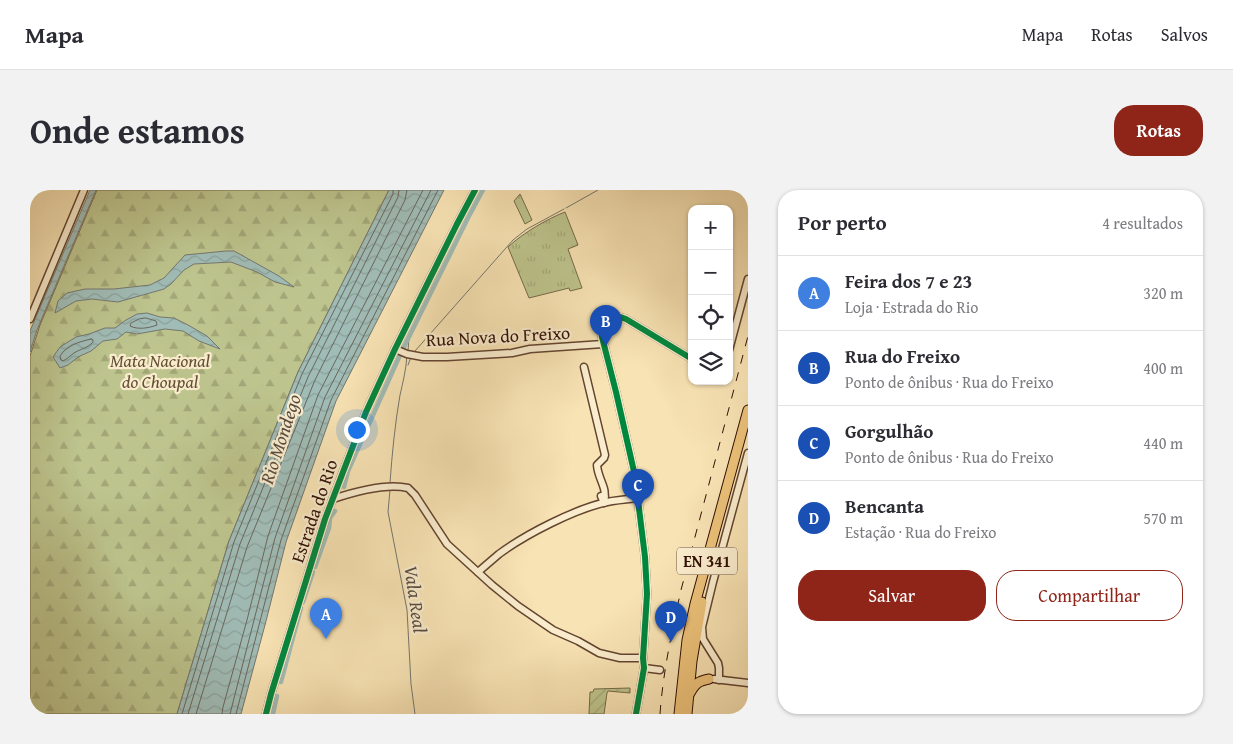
<!DOCTYPE html>
<html lang="pt">
<meta charset="utf-8">
<style>
:root{--surface:#fff;--page:#f2f2f3;--text:#2b2b33;--muted:#7c7c81;--line:#e1e1e2;--accent:#8f2418}
body{margin:0;font-family:"Gentium Book Plus",serif;background:var(--page);color:var(--text)}
.controls{position:absolute;right:15px;top:15px;display:grid;overflow:hidden;border-radius:10px;box-shadow:0 1px 4px #0004}
.controls button{width:45px;height:45px;display:grid;place-items:center;padding:0;border:0;border-bottom:1px solid var(--line);background:var(--surface);color:var(--text);font:25px sans-serif}
.you{position:absolute;left:326px;top:239px;width:18px;height:18px;margin:-12px;border:4px solid #fff;border-radius:50%;background:#1a73e8;box-shadow:0 0 0 8px #1a73e833}
.badge{display:grid;place-items:center;width:32px;height:32px;border-radius:50%;background:var(--accent);color:#fff;font-size:16px;font-weight:700}
.pin{position:absolute;translate:-50% -41px;filter:drop-shadow(0 1px 2px #0008)}
.pin::after{content:'';position:absolute;top:26px;width:18px;height:15px;background:inherit;clip-path:polygon(0 0,100% 0,50% 100%)}
.list{margin:0;padding:0;list-style:none}
h2{display:flex;justify-content:space-between;align-items:center;height:65px;margin:0;padding:0 20px;font-size:21px}
h2 small{font-size:16px;font-weight:400;color:var(--muted)}
.list li{display:grid;grid-template-columns:32px 1fr auto;gap:15px;align-items:center;box-sizing:border-box;height:75px;padding:0 20px;border-top:1px solid var(--line)}
.list b{display:block;font-size:19px;white-space:nowrap}
.list p{margin:0;font-size:16px;white-space:nowrap;color:var(--muted)}
.list em{font-size:16px;font-style:normal;color:var(--muted)}
.actions{display:flex;gap:10px;padding:15px 20px}
.actions a{flex:1;padding:11px 0;border:1px solid var(--accent);border-radius:20px;text-align:center;font-size:18px;color:var(--accent)}
.actions .main{background:var(--accent);color:#fff}
.icon{flex:none;width:28px;height:28px;fill:none;stroke:currentColor;stroke-width:2;stroke-linecap:round;stroke-linejoin:round}
.map{position:relative;flex:none;width:718px;height:524px;overflow:hidden;border-radius:20px}
header{display:flex;align-items:center;gap:30px;box-sizing:border-box;height:70px;padding:0 25px;background:var(--surface);border-bottom:1px solid var(--line)}
header strong{font-size:24px}
nav{display:flex;gap:28px;margin-inline-start:auto;font-size:18px}
.intro{display:flex;align-items:center;justify-content:space-between;box-sizing:border-box;height:120px;padding:0 30px}
h1{margin:0;font-size:35px}
.button{padding:12px 22px;border-radius:20px;background:var(--accent);color:#fff;font-size:18px;font-weight:700}
main{display:flex;gap:30px;padding:0 30px}
aside{flex:1;background:var(--surface);border-radius:20px;box-shadow:0 1px 4px #0004}
.map>svg:first-child{display:block}
.grass{fill:url(#grass-tufts);stroke:#776a48}
.forest{fill:url(#forest-firs);stroke:#776a48}
.garden{fill:url(#garden-furrows);stroke:#776a48}
.water{fill:url(#water-waves);stroke:#74776f}
.lines{fill:none;stroke-linecap:round;stroke-linejoin:round}
.shore{stroke:#68665d;stroke-width:1}
.stream{stroke:#74776f;stroke-width:1}
.canal{stroke:#a0bcb6;stroke-width:4.5}
.minor-casing{stroke:#634530;stroke-width:9}
.highway-casing{stroke:#311004;stroke-width:11}
.minor{stroke:#faedce;stroke-width:6}
.highway{stroke:#ecc27a;stroke-width:9}
.rail{stroke:#311004;stroke-width:1;stroke-dasharray:9 9;stroke-linecap:butt}
.cycleway-casing{stroke:#faedce;stroke-width:9}
.cycleway{stroke:#00873e;stroke-width:6}
.labels{text-anchor:middle;dominant-baseline:central;stroke-width:4.5;stroke-linejoin:round;paint-order:stroke}
.shield{fill:#faedce;stroke:#6d5241;stroke-width:1}
.shield-label{font-size:16px;font-weight:bold;fill:#311004}
.street-label{font-size:18px;fill:#311004;stroke:#faedce}
.park-label{font-size:18px;font-style:italic;fill:#624f34;stroke:#faedce}
.water-label{font-size:19px;font-style:italic;fill:#584c42;stroke:#faedce}
</style>
<header>
<strong>Mapa</strong>
<nav><a>Mapa</a><a>Rotas</a><a>Salvos</a></nav>
</header>
<div class="intro"><h1>Onde estamos</h1><a class="button">Rotas</a></div>
<main>
<div class="map">
<svg width="718" height="524" viewBox="0 0 718 524">
<defs>
<pattern id="grass-tufts" width="24" height="20" patternUnits="userSpaceOnUse" patternTransform="scale(1.25)"><rect width="24" height="20" fill="#bdc48d"/><path d="M3 7l-1-3M5 7V3M7 7l1-3M15 17l-1-3M17 17v-4M19 17l1-3" fill="none" stroke="#a3a778"/></pattern>
<pattern id="forest-firs" width="22" height="20" patternUnits="userSpaceOnUse" patternTransform="scale(1.25)"><rect width="22" height="20" fill="#bdc48d"/><path d="M5 1l3.5 6h-7zM16 11l3.5 6h-7z" fill="#a3a778"/></pattern>
<pattern id="garden-furrows" width="10" height="10" patternUnits="userSpaceOnUse" patternTransform="scale(1.25)"><rect width="10" height="10" fill="#bdc48d"/><path d="M-1 1l2-2M0 10L10 0M9 11l2-2" fill="none" stroke="#a3a778"/></pattern>
<pattern id="water-waves" width="16" height="10" patternUnits="userSpaceOnUse" patternTransform="scale(1.25)"><rect width="16" height="10" fill="#a0bcb6"/><path d="M0 5q4-4 8 0t8 0" fill="none" stroke="#8aa19b"/></pattern>
</defs>
<rect width="100%" height="100%" fill="#f8e3b4"/>
<filter id="stains"><feTurbulence type="fractalNoise" baseFrequency=".004" numOctaves="4"/><feColorMatrix values="0 0 0 0 .2 0 0 0 0 .09 0 0 0 0 .02 0 0 0 .5 -.17"/></filter>
<radialGradient id="worn" r=".72"><stop offset=".6" stop-color="#630" stop-opacity="0"/><stop offset="1" stop-color="#630" stop-opacity=".3"/></radialGradient>
<g class="grass">
<path d="M490,4L502,30L495,34L484,11Z"/>
<path d="M535,22L548,55L538,59L552,98L540,101L539,98L499,108L478,57C493,43 517,29 535,22Z"/>
</g>
<path class="forest" d="M67,0H359L268,182L199,351L147,524H0V166L10,135Z"/>
<path class="garden" d="M600,498V503L578,501L577,503L574,524H559L560,502H563L564,499Z"/>
<g class="water">
<path d="M60,0H66L7,140L0,162V141Z"/>
<path d="M359,0H414L306,211L256,352L235,435L211,524H147L199,351L268,182Z"/>
<path d="M196,61H204L249,86L264,97L245,92L227,82L201,72L164,74L154,80L141,94L134,99L88,112L62,109L46,111L25,123L28,111L37,103L55,99H84L120,95L134,88L155,65Z"/>
<path d="M117,123L130,127L144,128L158,135L177,146L190,159L169,151L153,141L135,139L107,144L96,142L87,149L73,151L61,161L48,167L38,175L30,178L23,167L30,157L46,147L59,144L75,138H85L96,130L107,124Z"/>
</g>
<g class="lines">
<g class="shore">
<path d="M116,128L126,131L127,135C119,138 108,140 100,136L101,133L109,129Z"/>
<path d="M61,149L63,150V152C58,158 50,159 44,163C40,166 37,169 33,171L31,170L30,166C37,155 49,152 61,149Z"/>
<path d="M152,524L204,352L272,184L363,4V0"/>
<path d="M158,524L210,354L278,187L368,7L369,0"/>
<path d="M166,524L217,357L285,190L375,10L377,0"/>
<path d="M192,524L193,517L217,430L238,346L288,205L393,0"/>
<path d="M200,524L245,348L295,207L401,0"/>
<path d="M206,524L251,350L301,210L408,0"/>
</g>
<g class="stream">
<path d="M536,18L568,0"/>
<path d="M378,161L379,147"/>
<path d="M385,161L483,50L497,39L534,19"/>
<path d="M378,175L381,167"/>
<path d="M360,293C362,264 365,234 370,205C373,192 376,180 377,166"/>
<path d="M360,300L358,322L377,420L381,494L385,524"/>
</g>
<g class="canal">
<path d="M374,157L438,28L453,0"/>
<path d="M314,297L318,281L370,165"/>
<path d="M285,377L299,338L300,328L305,321"/>
<path d="M273,412L283,382"/>
<path d="M251,492L271,418"/>
<path d="M243,524L247,506"/>
</g>
<defs>
<g id="minor">
<path d="M0,129L54,0"/>
<path d="M365,159L377,164L393,167H417L482,163L500,159L573,154"/>
<path d="M699,160L718,89"/>
<path d="M554,177L575,265L574,268L567,275C568,290 578,297 574,313L571,306"/>
<path d="M303,309C324,302 356,293 378,298L385,305L417,354L462,395L488,416L523,440L548,451L569,463L590,468H613"/>
<path d="M448,382C455,376 462,370 469,364C496,344 545,319 577,312C587,310 598,309 608,308"/>
<path d="M614,478L630,480"/>
<path d="M684,489L718,493"/>
<path d="M689,490V478L688,473L673,449L672,437L683,392L718,263"/>
<path d="M236,524L241,504L295,329L336,222L365,159L427,34L445,0"/>
<path d="M606,524L614,478L613,468L617,404L615,367L605,286L586,202L572,147C570,130 581,123 596,129L662,169"/>
<path d="M715,524L718,519"/>
</g>
<g id="highway">
<path d="M660,503C665,494 668,491 679,489"/>
<path d="M649,524L657,450L665,414L718,220"/>
<path d="M657,524L662,471L672,412"/>
</g>
</defs>
<use href="#minor" class="minor-casing"/>
<use href="#highway" class="highway-casing"/>
<use href="#minor" class="minor"/>
<use href="#highway" class="highway"/>
<path class="rail" d="M630,524C633,482 642,441 651,400L718,146"/>
<defs>
<g id="cycleway">
<path d="M236,524L241,504L295,329L336,222L365,159L427,34L445,0"/>
<path d="M606,524L614,478L613,468L617,404L615,367L605,286L586,202L572,147C570,130 581,123 596,129L662,169"/>
</g>
</defs>
<use href="#cycleway" class="cycleway-casing"/>
<use href="#cycleway" class="cycleway"/>
</g>
<g class="labels">
<rect class="shield" x="647" y="357.5" width="60" height="27" rx="4"/>
<g class="shield-label">
<text x="677" y="371">EN 341</text>
</g>
<g class="street-label">
<text transform="translate(468 146) rotate(-3)">Rua Nova do Freixo</text>
<text transform="translate(284 321) rotate(-71)">Estrada do Rio</text>
</g>
<g class="park-label">
<text x="130" y="170">Mata Nacional<tspan x="130" dy="21">do Choupal</tspan></text>
</g>
<g class="water-label">
<text transform="translate(250 249) rotate(-72)">Rio Mondego</text>
<text transform="translate(386 409) rotate(82)">Vala Real</text>
</g>
</g>
<rect width="100%" height="100%" filter="url(#stains)"/>
<rect width="100%" height="100%" fill="url(#worn)"/>
</svg>
<div class="controls">
<button>+</button>
<button>−</button>
<button><svg class="icon" aria-label="locate" viewBox="0 0 24 24"><circle cx="12" cy="12" r="6"/><path d="M12 2v4M12 18v4M2 12h4M18 12h4"/></svg></button>
<button><svg class="icon" aria-label="layers" viewBox="0 0 24 24"><path d="M12 4l9 5-9 5-9-5zM3 14l9 5 9-5"/></svg></button>
</div>
<div class="you"></div>
<div class="pin badge" style="left:296px;top:449px;background:#3f7fe0">A</div>
<div class="pin badge" style="left:576px;top:156px;background:#1a4fb4">B</div>
<div class="pin badge" style="left:608px;top:320px;background:#1a4fb4">C</div>
<div class="pin badge" style="left:641px;top:452px;background:#1a4fb4">D</div>
</div>
<aside>
<h2>Por perto<small>4 resultados</small></h2>
<ul class="list">
<li><span class="badge" style="background:#3f7fe0">A</span><div><b>Feira dos 7 e 23</b><p>Loja · Estrada do Rio</p></div><em>320 m</em></li>
<li><span class="badge" style="background:#1a4fb4">B</span><div><b>Rua do Freixo</b><p>Ponto de ônibus · Rua do Freixo</p></div><em>400 m</em></li>
<li><span class="badge" style="background:#1a4fb4">C</span><div><b>Gorgulhão</b><p>Ponto de ônibus · Rua do Freixo</p></div><em>440 m</em></li>
<li><span class="badge" style="background:#1a4fb4">D</span><div><b>Bencanta</b><p>Estação · Rua do Freixo</p></div><em>570 m</em></li>
</ul>
<div class="actions"><a class="main">Salvar</a><a>Compartilhar</a></div>
</aside>
</main>
